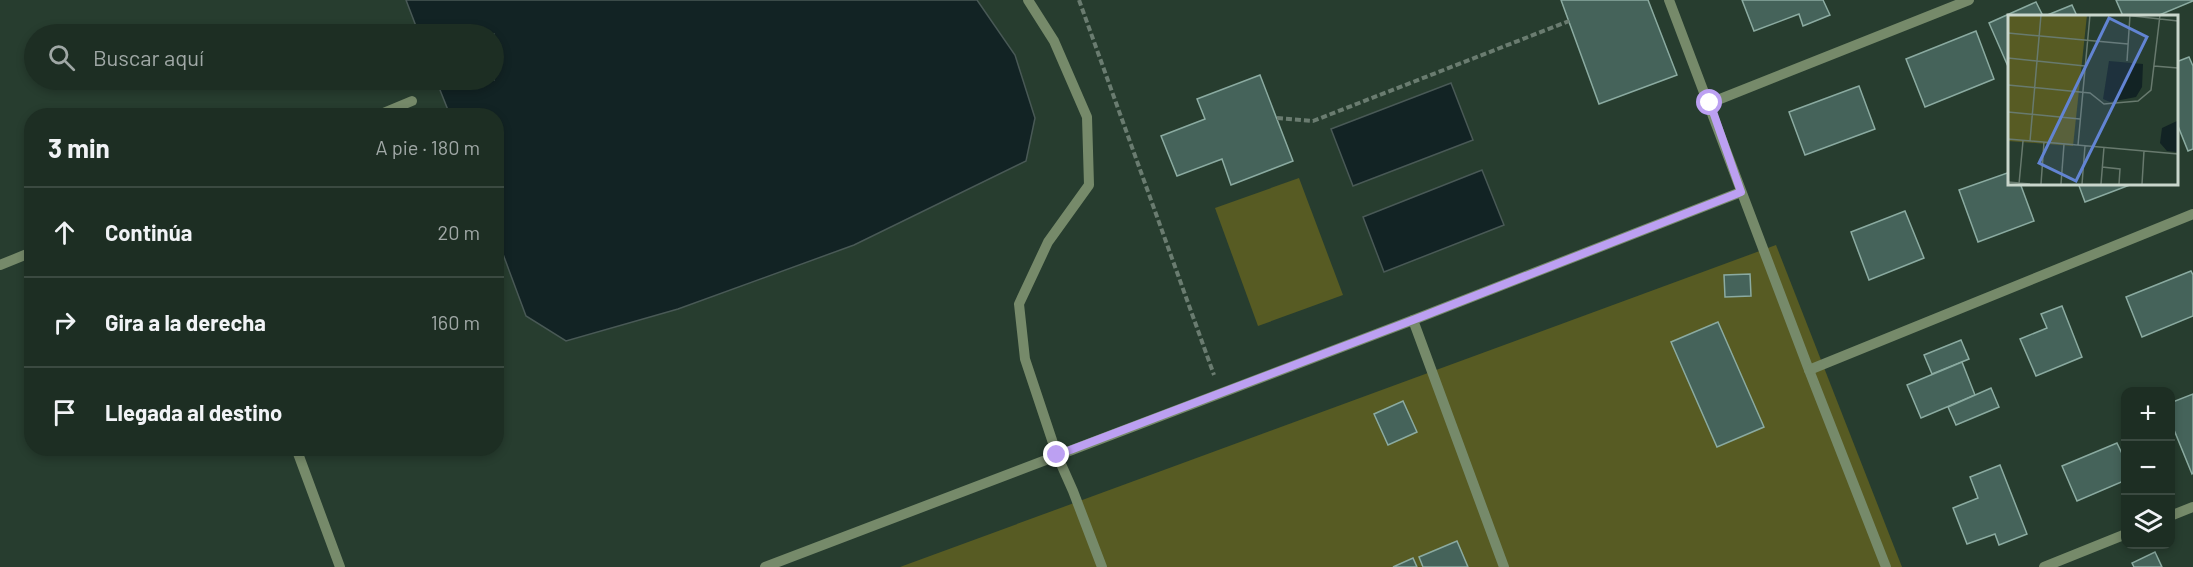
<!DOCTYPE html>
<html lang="es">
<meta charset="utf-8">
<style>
:root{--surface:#1d2e23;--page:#2a3a30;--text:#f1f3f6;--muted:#a0a8a6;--line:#3b4a41}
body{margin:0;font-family:Barlow,sans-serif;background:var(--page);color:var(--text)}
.controls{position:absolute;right:18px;bottom:18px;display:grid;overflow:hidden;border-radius:12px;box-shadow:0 3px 9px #0003}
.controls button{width:54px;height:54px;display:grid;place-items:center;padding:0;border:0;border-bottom:2px solid var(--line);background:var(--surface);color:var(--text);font:30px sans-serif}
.stop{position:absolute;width:18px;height:18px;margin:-14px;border:4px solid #bca0f2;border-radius:50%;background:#fff}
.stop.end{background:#bca0f2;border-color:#fff;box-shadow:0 2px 6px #0008}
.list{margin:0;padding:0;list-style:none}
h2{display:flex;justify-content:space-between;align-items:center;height:78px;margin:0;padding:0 24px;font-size:26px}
h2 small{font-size:20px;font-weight:400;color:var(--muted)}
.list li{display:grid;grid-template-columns:39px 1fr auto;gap:18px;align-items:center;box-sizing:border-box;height:90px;padding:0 24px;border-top:2px solid var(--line)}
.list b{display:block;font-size:22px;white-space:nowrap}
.list em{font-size:20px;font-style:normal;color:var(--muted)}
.icon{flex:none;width:33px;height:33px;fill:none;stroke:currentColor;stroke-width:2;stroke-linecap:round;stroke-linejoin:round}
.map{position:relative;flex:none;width:2193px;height:567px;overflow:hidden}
.search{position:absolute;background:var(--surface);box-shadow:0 3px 9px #0003;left:24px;top:24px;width:480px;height:66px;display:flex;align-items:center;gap:15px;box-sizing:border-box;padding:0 21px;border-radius:33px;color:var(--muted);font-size:22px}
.panel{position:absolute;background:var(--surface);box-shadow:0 3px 9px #0003;left:24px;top:108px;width:480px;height:348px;border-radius:24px}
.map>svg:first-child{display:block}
.green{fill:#575b23}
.water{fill:#122324;stroke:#495956;stroke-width:1.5}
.building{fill:#45635a;stroke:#8baba1;stroke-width:1.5}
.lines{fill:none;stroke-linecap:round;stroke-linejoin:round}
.path{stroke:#6a7c70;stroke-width:4;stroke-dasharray:6 3;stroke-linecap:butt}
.minor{stroke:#768a6a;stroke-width:10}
.route{stroke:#bca0f2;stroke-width:8}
.inset-road{fill:none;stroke:#687a6e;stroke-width:1.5}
.view{fill:#6284d3;fill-opacity:0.15;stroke:#6284d3;stroke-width:3}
.inset-edge{fill:none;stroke:#c9d6cc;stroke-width:3}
</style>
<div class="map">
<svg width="2193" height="567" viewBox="0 0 2193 567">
<rect width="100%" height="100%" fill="#273d2f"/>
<g class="green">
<path d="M1299,178L1343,295L1258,326L1215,208Z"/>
<path d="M1776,245L1902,567H900Z"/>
</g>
<g class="water">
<path d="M406,0H977L1015,55L1035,118L1026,161L854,245L678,309L566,341L526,316L497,238L496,116L450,115L436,80H494V34H419Z"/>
<path d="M1451,83L1473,140L1353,186L1331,129Z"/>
<path d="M1482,170L1504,225L1384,272L1363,217Z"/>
</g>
<g class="building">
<path d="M1561,0H1648L1677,75L1599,104Z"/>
<path d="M1742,0H1823L1830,15L1803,26L1799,14L1754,31Z"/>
<path d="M2116,0H2193V1L2157,16H2123Z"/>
<path d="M2036,2L2043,16H2010V71L1989,23Z"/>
<path d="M2072,5L2077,16H2045Z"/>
<path d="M1976,31L1994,79L1925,107L1906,59Z"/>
<path d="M2189,57L2193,66V149L2188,151L2176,121V62Z"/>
<path d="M1260,75L1293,161L1231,185L1222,159L1177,176L1161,136L1205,119L1197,99Z"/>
<path d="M1859,86L1875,129L1805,155L1789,112Z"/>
<path d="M2010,172V183H2020L2034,221L1978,242L1959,190Z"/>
<path d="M2078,183H2135L2085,202Z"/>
<path d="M1905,211L1924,258L1869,280L1851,232Z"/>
<path d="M2191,271L2193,275V316L2142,337L2126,297Z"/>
<path d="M1750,274L1751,296L1725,297L1724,275Z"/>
<path d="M2062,306L2082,357L2036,376L2020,339L2047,328L2041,314Z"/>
<path d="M1718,322L1764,427L1717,447L1671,342Z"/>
<path d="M1961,340L1969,359L1932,374L1924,355Z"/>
<path d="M1962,362L1975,395L1921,418L1907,385Z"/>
<path d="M1991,388L1999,407L1956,425L1948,407Z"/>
<path d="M2193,394V473L2192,474L2170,420V403Z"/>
<path d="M1403,401L1417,432L1388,445L1374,414Z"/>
<path d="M2117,443L2126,462V480L2077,501L2062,466Z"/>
<path d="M2000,465L2027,534L1999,545L1995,534L1967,544L1953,508L1978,498L1970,477Z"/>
<path d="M1457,541L1468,567H1423L1419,557Z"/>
<path d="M2155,552L2162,567H2134L2132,563Z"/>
<path d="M1413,558L1417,567H1393Z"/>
</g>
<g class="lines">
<g class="path">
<path d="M1079,0L1214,375"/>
<path d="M1277,118L1313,121L1569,21"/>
</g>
<g class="minor">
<path d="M1028,0L1054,41L1087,117L1089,185L1048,242L1019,304L1025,359L1057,455L1073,491L1102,567"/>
<path d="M1669,0L1809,370L1886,567"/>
<path d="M1710,103L1969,0"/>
<path d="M376,116L412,101"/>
<path d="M0,265L32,252"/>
<path d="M1413,320L1504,567"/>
<path d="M1809,370L2193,214"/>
<path d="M296,448L340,567"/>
<path d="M2170,516L2193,507"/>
<path d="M765,567L1413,320L1741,192"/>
<path d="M2044,567L2126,534"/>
</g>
</g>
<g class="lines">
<path class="route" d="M1057,455L1413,320L1741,192L1710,103"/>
</g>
<g transform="translate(2008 15)">
<rect width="170" height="170" fill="#273d2f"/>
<path d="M0,0H79L65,131L0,126Z" fill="#575b23"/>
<path d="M101,46L135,49L134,72L128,82L102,87L95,84ZM169,106V137L159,136L152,128L154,113Z" fill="#122324"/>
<path class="inset-road" d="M116,0L170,6M0,18L120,29M0,43L77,51M119,46L122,0M146,51L170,53M0,70L82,78L96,89L130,86L143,75L152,0M0,97L72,104M0,124L170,139M22,126L33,0M70,130L82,0M94,152L112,154L111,169M0,167L22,169M11,169L15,126M33,169L36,127M53,169L56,129M74,169L77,131M93,169L96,132M134,169L136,136"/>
<path class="view" d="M101,3L139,22L68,166L31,148Z"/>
<rect width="170" height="170" class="inset-edge"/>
</g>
</svg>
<div class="controls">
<button>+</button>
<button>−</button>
<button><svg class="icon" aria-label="layers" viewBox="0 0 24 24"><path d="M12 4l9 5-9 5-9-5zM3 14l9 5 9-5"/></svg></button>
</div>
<div class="stop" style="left:1710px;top:103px"></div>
<div class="stop end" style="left:1057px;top:455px"></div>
<div class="search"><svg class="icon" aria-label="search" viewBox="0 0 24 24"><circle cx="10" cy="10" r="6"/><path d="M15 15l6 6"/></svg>Buscar aquí</div>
<section class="panel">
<h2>3 min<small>A pie · 180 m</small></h2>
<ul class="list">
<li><svg class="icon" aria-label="ahead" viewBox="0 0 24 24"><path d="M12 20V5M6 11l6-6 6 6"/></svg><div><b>Continúa</b></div><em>20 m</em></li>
<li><svg class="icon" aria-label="right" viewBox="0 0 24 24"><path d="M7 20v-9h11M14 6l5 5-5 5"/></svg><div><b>Gira a la derecha</b></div><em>160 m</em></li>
<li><svg class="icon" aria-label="arrive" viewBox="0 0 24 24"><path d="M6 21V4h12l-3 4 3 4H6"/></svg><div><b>Llegada al destino</b></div></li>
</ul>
</section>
</div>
